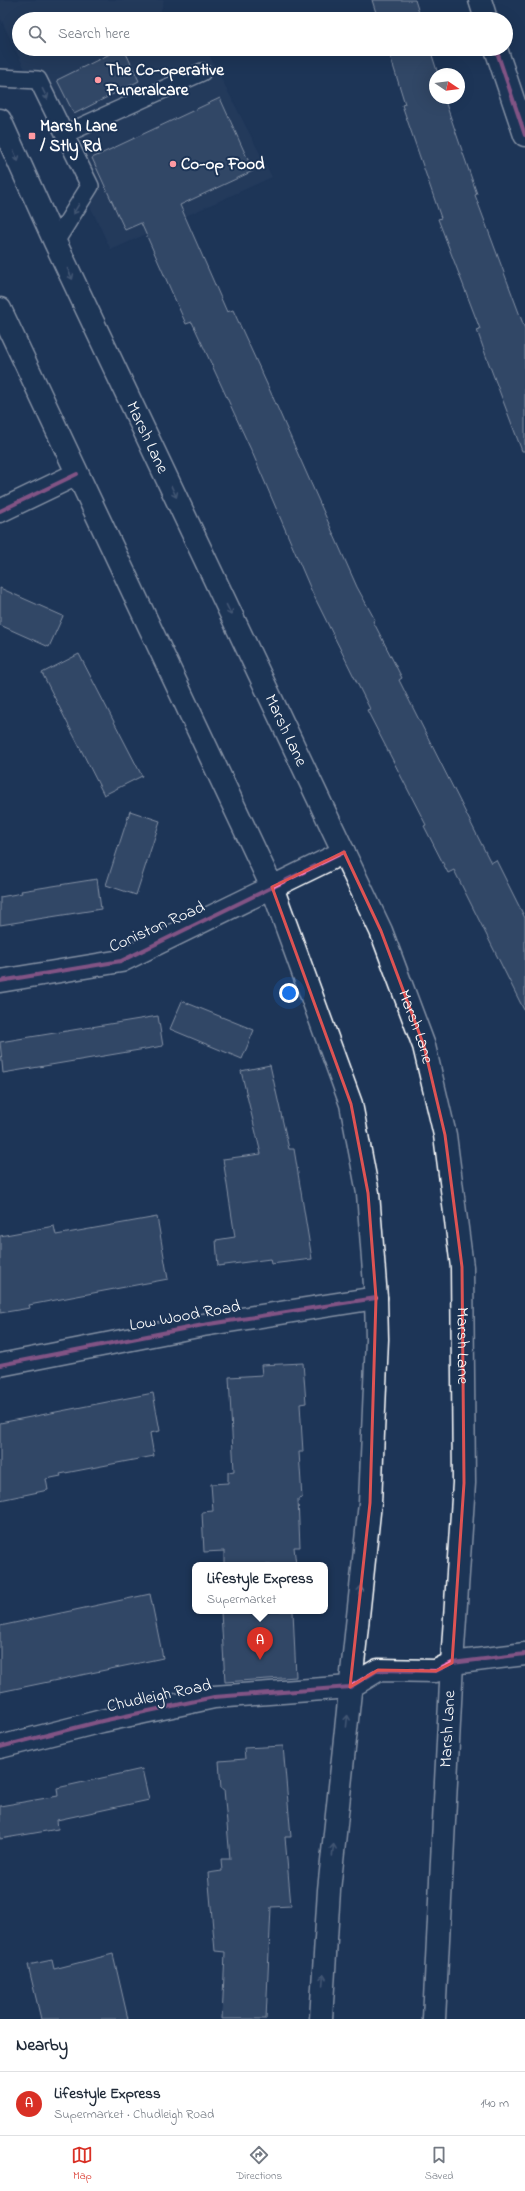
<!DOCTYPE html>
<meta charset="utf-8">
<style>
:root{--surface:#fff;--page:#f2f2f3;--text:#1f2937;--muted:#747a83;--line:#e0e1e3;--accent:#d93025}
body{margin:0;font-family:"Indie Flower",sans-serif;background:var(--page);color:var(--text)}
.compass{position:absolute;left:429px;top:68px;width:36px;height:36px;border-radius:50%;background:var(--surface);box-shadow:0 4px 16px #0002;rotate:103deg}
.you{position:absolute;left:289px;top:993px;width:14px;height:14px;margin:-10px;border:3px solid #fff;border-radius:50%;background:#1a73e8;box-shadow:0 0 0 6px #1a73e833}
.badge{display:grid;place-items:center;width:26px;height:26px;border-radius:50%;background:var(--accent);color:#fff;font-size:13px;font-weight:700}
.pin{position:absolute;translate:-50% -33px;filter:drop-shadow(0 1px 2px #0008)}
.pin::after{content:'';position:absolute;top:21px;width:14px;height:12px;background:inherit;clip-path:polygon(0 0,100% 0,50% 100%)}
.popup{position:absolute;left:192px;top:1562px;width:136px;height:52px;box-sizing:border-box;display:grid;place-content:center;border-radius:8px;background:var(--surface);filter:drop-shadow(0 1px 3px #0005);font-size:13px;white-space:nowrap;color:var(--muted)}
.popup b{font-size:15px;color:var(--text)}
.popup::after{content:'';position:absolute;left:50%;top:100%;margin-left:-8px;border:8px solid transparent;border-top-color:var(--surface)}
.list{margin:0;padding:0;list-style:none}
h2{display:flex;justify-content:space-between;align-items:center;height:52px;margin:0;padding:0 16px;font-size:17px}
h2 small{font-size:13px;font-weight:400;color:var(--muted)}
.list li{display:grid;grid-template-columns:26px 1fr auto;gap:12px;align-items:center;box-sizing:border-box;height:64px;padding:0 16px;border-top:1px solid var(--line)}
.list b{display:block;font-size:15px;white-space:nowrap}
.list p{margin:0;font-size:13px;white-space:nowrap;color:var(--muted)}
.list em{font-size:13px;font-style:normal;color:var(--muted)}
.icon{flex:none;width:22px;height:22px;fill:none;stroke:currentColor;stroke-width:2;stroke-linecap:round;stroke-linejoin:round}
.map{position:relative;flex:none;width:525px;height:2019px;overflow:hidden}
.search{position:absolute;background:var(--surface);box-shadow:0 4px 16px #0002;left:12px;right:12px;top:12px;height:44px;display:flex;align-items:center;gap:10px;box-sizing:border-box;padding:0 14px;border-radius:22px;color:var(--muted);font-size:15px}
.sheet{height:116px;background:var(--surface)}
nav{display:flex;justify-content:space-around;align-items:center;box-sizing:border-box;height:56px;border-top:1px solid var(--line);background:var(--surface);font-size:11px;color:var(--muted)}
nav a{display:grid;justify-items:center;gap:2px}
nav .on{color:var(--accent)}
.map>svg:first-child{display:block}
.built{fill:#2a4161}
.building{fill:#4a5d79;stroke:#fff}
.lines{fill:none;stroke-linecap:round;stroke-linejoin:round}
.service-casing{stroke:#fff;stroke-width:20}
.minor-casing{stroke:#fff;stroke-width:25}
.secondary-casing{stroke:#fff;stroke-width:25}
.service{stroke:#1d3557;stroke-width:17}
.minor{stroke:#1d3557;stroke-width:22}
.secondary{stroke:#1d3557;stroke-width:22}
.cycleway-casing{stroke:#1d3557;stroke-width:6}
.cycleway{stroke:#fd7abc;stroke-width:4}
.oneway{stroke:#6c7c92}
.marked{fill:none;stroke:#de5353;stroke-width:3;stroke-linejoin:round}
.poi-dot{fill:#ff9aa2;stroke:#1d3557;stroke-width:1.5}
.labels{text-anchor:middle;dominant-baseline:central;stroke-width:4;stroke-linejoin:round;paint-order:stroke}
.poi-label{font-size:17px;font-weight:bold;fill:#fff;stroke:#1d3557;text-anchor:start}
.street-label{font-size:17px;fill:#fff;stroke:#1d3557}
</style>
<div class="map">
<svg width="525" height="2019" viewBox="0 0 525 2019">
<rect width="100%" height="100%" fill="#1d3557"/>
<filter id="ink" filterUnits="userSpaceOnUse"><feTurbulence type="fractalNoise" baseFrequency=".025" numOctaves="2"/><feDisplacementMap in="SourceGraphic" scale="8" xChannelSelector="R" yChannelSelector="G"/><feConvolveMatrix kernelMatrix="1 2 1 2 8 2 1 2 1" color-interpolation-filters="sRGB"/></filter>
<g filter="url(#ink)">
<path class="built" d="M0,0H164L159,17L162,19H19V49H206L272,177L111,250L0,17Z"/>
<g class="building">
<path d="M372,0H415L421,19H378Z"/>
<path d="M120,49H124L139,81L74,114L57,80Z"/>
<path d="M388,49H430L438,74H435V98H444L477,194L475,195L525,329V451H522L486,356L477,330L480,329L438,219L441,218L402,105L405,104Z"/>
<path d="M220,98L253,171L180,205L227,312L233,310L267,384L357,587L375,620L373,621L402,678L399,680L491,863L496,860L525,918V1012L454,870L448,873L424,826L426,825L367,710L370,709L312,592L252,452L192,322L186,324L141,223L125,230L92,158Z"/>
<path d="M0,588L63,616L49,647L0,625Z"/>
<path d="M79,654L142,776L104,795L42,673Z"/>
<path d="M130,811L160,821L136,895L106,885Z"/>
<path d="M97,879L101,909L0,925V897L22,893L21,891Z"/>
<path d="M182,1001L254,1030L242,1059L170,1029Z"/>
<path d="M158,1016L163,1046L3,1073L0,1042Z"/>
<path d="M270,1065L289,1149H294L312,1259L271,1264L270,1259L218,1266L216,1240L235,1237L223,1159L261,1154L241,1071Z"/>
<path d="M157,1217L168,1279L29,1305L30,1308L0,1313V1236L54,1226L56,1235Z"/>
<path d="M303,1363L306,1403L300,1404L303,1452H299L302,1498L298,1499L300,1547H294L296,1565H224V1551L204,1552L202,1512L213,1511L211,1484L228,1483V1472L234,1471L229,1377L262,1375L261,1365Z"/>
<path d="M153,1393L160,1431L150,1433L154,1456L60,1474L61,1476L46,1479L48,1490L0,1500V1423Z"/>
<path d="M150,1594L163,1658L0,1692V1626Z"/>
<path d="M239,1611H293L296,1677L225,1682L221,1612Z"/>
<path d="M283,1746L291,1837H285L291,1906L271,1907L266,2019H222L225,1952L215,1951L208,1873L222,1871L221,1859H230L224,1789H221L219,1761L245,1759L244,1748Z"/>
<path d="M142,1769L149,1800L57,1820L58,1829L0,1839V1806L58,1796L57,1788Z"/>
<path d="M113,1954L128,2019H41L28,1965L52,1960L54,1969Z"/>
</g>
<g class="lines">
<defs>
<g id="service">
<path d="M0,78L38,80L90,186L55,242"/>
<path d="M65,134L202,72"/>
</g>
<g id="minor">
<path d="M480,0L486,19"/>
<path d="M496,49L525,135"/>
<path d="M0,511L77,474"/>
<path d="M0,981L121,961L344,852"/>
<path d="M0,1365L203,1325L376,1298"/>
<path d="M0,1747L102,1721L214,1697L350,1687L378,1670L436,1671L452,1663L525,1654"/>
</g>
<g id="secondary">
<path id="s1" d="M0,120L55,242L381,931L424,1046L445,1135L462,1267L464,1483L452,1663L434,2019"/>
<path d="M0,309L272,887L351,1104L368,1193L376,1298L377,1339L370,1503L329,1890L321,2019"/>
</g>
</defs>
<use href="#service" class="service-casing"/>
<use href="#minor" class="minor-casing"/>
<use href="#secondary" class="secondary-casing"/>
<use href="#service" class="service"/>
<use href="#minor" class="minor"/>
<use href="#secondary" class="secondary"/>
<defs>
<g id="cycleway">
<path d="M496,49L525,135"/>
<path d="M0,511L77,474"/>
<path d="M0,981L121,961L344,852"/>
<path d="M0,1365L203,1325L376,1298"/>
<path d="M0,1747L102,1721L214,1697L350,1687L378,1670L436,1671L452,1663L525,1654"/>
</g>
</defs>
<use href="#cycleway" class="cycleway-casing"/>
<use href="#cycleway" class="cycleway"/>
</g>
<defs><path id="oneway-shaft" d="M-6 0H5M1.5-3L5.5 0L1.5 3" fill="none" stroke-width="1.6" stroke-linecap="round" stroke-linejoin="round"/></defs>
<g class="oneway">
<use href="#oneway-shaft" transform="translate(45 94) rotate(64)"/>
<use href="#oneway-shaft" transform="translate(16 156) rotate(66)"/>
<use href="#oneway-shaft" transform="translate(76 209) rotate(122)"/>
<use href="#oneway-shaft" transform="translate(70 274) rotate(65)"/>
<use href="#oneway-shaft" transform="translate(174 492) rotate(65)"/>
<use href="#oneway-shaft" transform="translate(229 610) rotate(65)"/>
<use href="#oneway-shaft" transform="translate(360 1592) rotate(-84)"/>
<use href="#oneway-shaft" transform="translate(347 1721) rotate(-84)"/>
<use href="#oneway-shaft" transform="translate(333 1850) rotate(-84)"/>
<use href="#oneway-shaft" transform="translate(323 1980) rotate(-86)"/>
</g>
</g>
<path d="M0 0H525V2019H0ZM344,852L381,931L424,1046L445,1135L462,1267L464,1483L452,1663L436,1671L378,1670L350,1687L370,1503L376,1298L368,1193L351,1104L272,887Z" fill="#1d3557" fill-opacity=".55" fill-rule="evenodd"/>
<path class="marked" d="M344,852L381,931L424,1046L445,1135L462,1267L464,1483L452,1663L436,1671L378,1670L350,1687L370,1503L376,1298L368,1193L351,1104L272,887Z"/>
<g class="poi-dot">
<circle cx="98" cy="80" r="4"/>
<rect x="28" y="132" width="8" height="8" rx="2"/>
<circle cx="173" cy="164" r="4"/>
</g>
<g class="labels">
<g class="poi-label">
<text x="106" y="70">The Co-operative<tspan x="106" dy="20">Funeralcare</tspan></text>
<text x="40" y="126">Marsh Lane<tspan x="40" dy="20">/ Stly Rd</tspan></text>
<text x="181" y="164">Co-op Food</text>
</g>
<g class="street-label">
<text stroke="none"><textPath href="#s1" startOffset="350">Marsh Lane</textPath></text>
<text stroke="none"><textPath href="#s1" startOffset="674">Marsh Lane</textPath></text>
<text transform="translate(157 927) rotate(-24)">Coniston Road</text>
<text stroke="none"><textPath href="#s1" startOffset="998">Marsh Lane</textPath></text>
<text transform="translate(185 1316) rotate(-10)">Low Wood Road</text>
<text stroke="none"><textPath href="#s1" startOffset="1322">Marsh Lane</textPath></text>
<text transform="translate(159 1696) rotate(-12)">Chudleigh Road</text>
<text transform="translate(448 1729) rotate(-87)">Marsh Lane</text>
</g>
</g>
</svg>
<svg class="compass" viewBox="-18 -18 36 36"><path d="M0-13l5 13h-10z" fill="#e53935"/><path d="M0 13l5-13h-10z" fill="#747a83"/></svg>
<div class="you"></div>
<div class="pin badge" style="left:260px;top:1660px">A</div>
<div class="popup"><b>Lifestyle Express</b>Supermarket</div>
<div class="search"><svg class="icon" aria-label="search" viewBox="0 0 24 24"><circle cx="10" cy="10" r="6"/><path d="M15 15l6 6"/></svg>Search here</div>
</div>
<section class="sheet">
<h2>Nearby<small></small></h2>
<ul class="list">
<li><span class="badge">A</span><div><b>Lifestyle Express</b><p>Supermarket · Chudleigh Road</p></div><em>140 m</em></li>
</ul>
</section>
<nav>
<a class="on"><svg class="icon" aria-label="map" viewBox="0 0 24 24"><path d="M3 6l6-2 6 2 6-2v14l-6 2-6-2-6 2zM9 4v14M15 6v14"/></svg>Map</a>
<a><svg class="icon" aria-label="directions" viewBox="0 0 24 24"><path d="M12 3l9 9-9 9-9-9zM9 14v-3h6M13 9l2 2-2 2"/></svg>Directions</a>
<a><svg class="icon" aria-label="saved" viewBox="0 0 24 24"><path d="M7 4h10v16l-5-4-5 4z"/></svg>Saved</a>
</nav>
